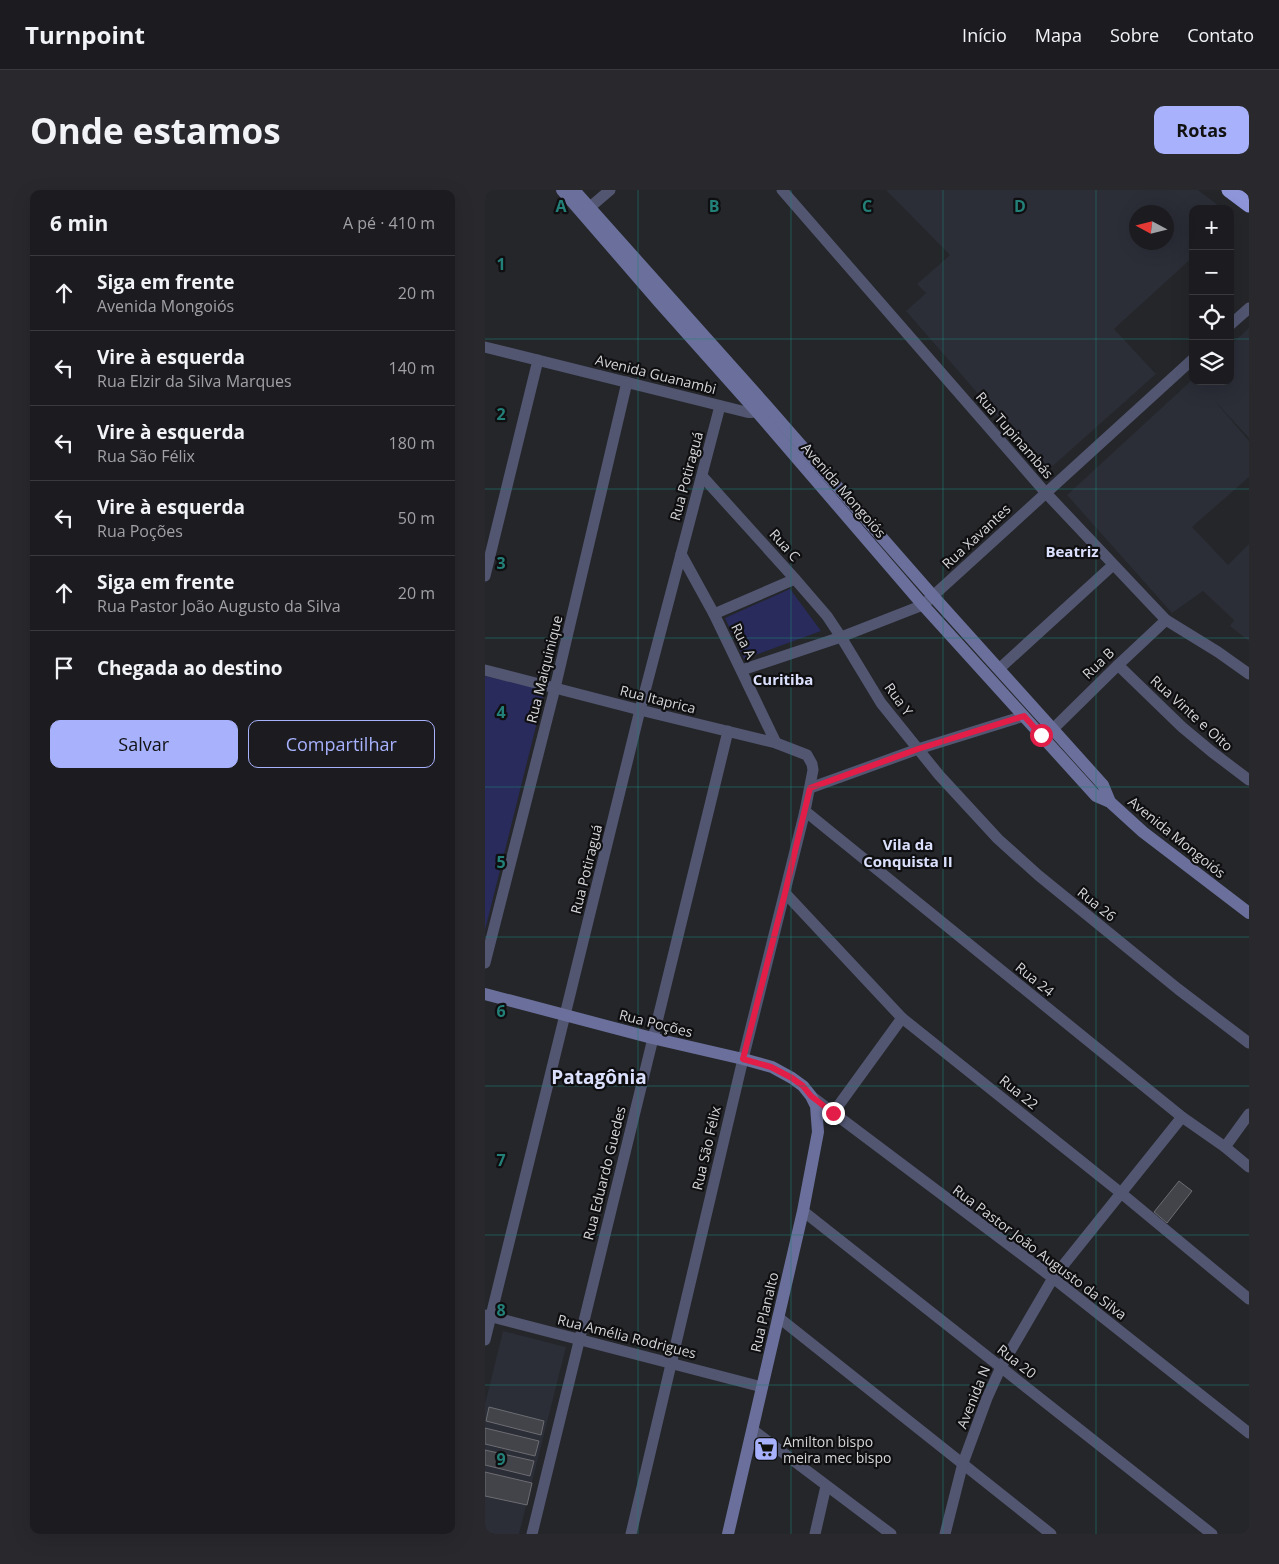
<!DOCTYPE html>
<html lang="pt">
<meta charset="utf-8">
<style>
:root{--surface:#1c1c20;--page:#29292d;--text:#f1f3f6;--muted:#a0a1a5;--line:#3a3a3e;--accent:#a7b1fc}
body{margin:0;font-family:"Open Sans",sans-serif;background:var(--page);color:var(--text)}
.controls{position:absolute;right:15px;top:15px;display:grid;overflow:hidden;border-radius:10px;box-shadow:0 5px 20px #0002}
.controls button{width:45px;height:45px;display:grid;place-items:center;padding:0;border:0;border-bottom:1px solid var(--line);background:var(--surface);color:var(--text);font:25px sans-serif}
.compass{position:absolute;left:644px;top:15px;width:45px;height:45px;border-radius:50%;background:var(--surface);box-shadow:0 5px 20px #0002;rotate:277deg}
.stop{position:absolute;width:15px;height:15px;margin:-11px;border:4px solid #e11d48;border-radius:50%;background:#fff}
.stop.end{background:#e11d48;border-color:#fff;box-shadow:0 1px 5px #0008}
.list{margin:0;padding:0;list-style:none}
h2{display:flex;justify-content:space-between;align-items:center;height:65px;margin:0;padding:0 20px;font-size:21px}
h2 small{font-size:16px;font-weight:400;color:var(--muted)}
.list li{display:grid;grid-template-columns:32px 1fr auto;gap:15px;align-items:center;box-sizing:border-box;height:75px;padding:0 20px;border-top:1px solid var(--line)}
.list b{display:block;font-size:19px;white-space:nowrap}
.list p{margin:0;font-size:16px;white-space:nowrap;color:var(--muted)}
.list em{font-size:16px;font-style:normal;color:var(--muted)}
.actions{display:flex;gap:10px;padding:15px 20px}
.actions a{flex:1;padding:11px 0;border:1px solid var(--accent);border-radius:10px;text-align:center;font-size:18px;color:var(--accent)}
.actions .main{background:var(--accent);color:#111}
.icon{flex:none;width:28px;height:28px;fill:none;stroke:currentColor;stroke-width:2;stroke-linecap:round;stroke-linejoin:round}
.map{position:relative;flex:none;width:764px;height:1344px;overflow:hidden;border-radius:10px}
header{display:flex;align-items:center;gap:30px;box-sizing:border-box;height:70px;padding:0 25px;background:var(--surface);border-bottom:1px solid var(--line)}
header strong{font-size:24px}
nav{display:flex;gap:28px;margin-inline-start:auto;font-size:18px}
.intro{display:flex;align-items:center;justify-content:space-between;box-sizing:border-box;height:120px;padding:0 30px}
h1{margin:0;font-size:35px}
.button{padding:12px 22px;border-radius:10px;background:var(--accent);color:#111;font-size:18px;font-weight:700}
main{display:flex;gap:30px;padding:0 30px}
aside{flex:1;background:var(--surface);border-radius:10px;box-shadow:0 5px 20px #0002}
.map>svg:first-child{display:block}
.built{fill:#2b2d37;fill-rule:evenodd}
.green{fill:#282b5c}
.building{fill:#434449;stroke:#6c6d73}
.lines{fill:none;stroke-linecap:round;stroke-linejoin:round}
.street{stroke:#525671;stroke-width:11}
.secondary{stroke:#6a709b;stroke-width:12}
.highway{stroke:#8e96d9;stroke-width:15}
.route{stroke:#e11d48;stroke-width:6}
.grid{fill:none;stroke:#238079;stroke-width:1;stroke-opacity:0.55}
.labels{text-anchor:middle;dominant-baseline:central;stroke-width:4.5;stroke-linejoin:round;paint-order:stroke}
.street-label{font-size:14px;fill:#d4d5d8;stroke:#0f0f11}
.poi-label{font-size:14px;fill:#d4d5d8;stroke:#0f0f11;text-anchor:start}
.neighbourhood-label{font-size:15px;font-weight:bold;fill:#dbe0fd;stroke:#0f0f11}
.district-label{font-size:19px;font-weight:bold;fill:#dbe0fd;stroke:#0f0f11}
.grid-label{font-size:16px;text-anchor:middle;font-weight:bold;fill:#238079;stroke:#0f0f11;stroke-width:4.5;stroke-linejoin:round;paint-order:stroke}
</style>
<header>
<strong>Turnpoint</strong>
<nav><a>Início</a><a>Mapa</a><a>Sobre</a><a>Contato</a></nav>
</header>
<div class="intro"><h1>Onde estamos</h1><a class="button">Rotas</a></div>
<main>
<aside>
<h2>6 min<small>A pé · 410 m</small></h2>
<ul class="list">
<li><svg class="icon" aria-label="ahead" viewBox="0 0 24 24"><path d="M12 20V5M6 11l6-6 6 6"/></svg><div><b>Siga em frente</b><p>Avenida Mongoiós</p></div><em>20 m</em></li>
<li><svg class="icon" aria-label="left" viewBox="0 0 24 24"><path d="M17 20v-9H6M10 6l-5 5 5 5"/></svg><div><b>Vire à esquerda</b><p>Rua Elzir da Silva Marques</p></div><em>140 m</em></li>
<li><svg class="icon" aria-label="left" viewBox="0 0 24 24"><path d="M17 20v-9H6M10 6l-5 5 5 5"/></svg><div><b>Vire à esquerda</b><p>Rua São Félix</p></div><em>180 m</em></li>
<li><svg class="icon" aria-label="left" viewBox="0 0 24 24"><path d="M17 20v-9H6M10 6l-5 5 5 5"/></svg><div><b>Vire à esquerda</b><p>Rua Poções</p></div><em>50 m</em></li>
<li><svg class="icon" aria-label="ahead" viewBox="0 0 24 24"><path d="M12 20V5M6 11l6-6 6 6"/></svg><div><b>Siga em frente</b><p>Rua Pastor João Augusto da Silva</p></div><em>20 m</em></li>
<li><svg class="icon" aria-label="arrive" viewBox="0 0 24 24"><path d="M6 21V4h12l-3 4 3 4H6"/></svg><div><b>Chegada ao destino</b></div></li>
</ul>
<div class="actions"><a class="main">Salvar</a><a>Compartilhar</a></div>
</aside>
<div class="map">
<svg width="764" height="1344" viewBox="0 0 764 1344">
<rect width="100%" height="100%" fill="#25262a"/>
<g class="built">
<path d="M401,0H713L738,19H708V67L629,139L671,184L561,282L421,121L441,103L432,94L465,65ZM652,22H682V52H652Z"/>
<path d="M764,138V248L729,210L764,251V287L707,337L743,375L764,354V451L745,436L749,430L718,401L687,423L582,305L708,189V191H745V155Z"/>
<path d="M18,1141L81,1157L34,1344H0V1214Z"/>
</g>
<g class="green">
<path d="M305,399L336,441L259,469L240,428Z"/>
<path d="M0,486L60,500L0,740Z"/>
</g>
<g class="building">
<path d="M694,991L707,1001L682,1033L669,1022Z"/>
<path d="M4,1217L59,1231L56,1245L1,1231Z"/>
<path d="M0,1238L54,1251L50,1266L0,1254Z"/>
<path d="M0,1260L49,1271L45,1286L0,1275Z"/>
<path d="M0,1282L47,1293L42,1315L0,1306Z"/>
</g>
<g class="lines">
<g class="street">
<path d="M297,0L560,302L662,410L681,430L733,462L764,484"/>
<path d="M104,18L125,0"/>
<path d="M745,135L764,118"/>
<path d="M0,157L261,222C268,223 271,223 276,218"/>
<path d="M217,286L310,389L342,426L356,447L396,513L454,585L513,649L553,685L693,799L764,853"/>
<path d="M196,364L229,424L291,553"/>
<path d="M0,386L53,170"/>
<path d="M229,424L310,389"/>
<path d="M633,475L697,537L727,562L764,590"/>
<path d="M514,479L628,375"/>
<path d="M0,480L155,520L291,553L322,565L327,574L328,580L320,621L258,869L146,1344"/>
<path d="M257,480L356,447L438,415L708,169"/>
<path d="M568,539L633,475L681,430"/>
<path d="M325,598L433,559L539,526"/>
<path d="M320,621L697,927L740,957L764,977"/>
<path d="M300,703L417,828L636,1003L764,1109"/>
<path d="M0,773L70,498L142,192"/>
<path d="M326,906L568,1088L764,1243"/>
<path d="M348,923L417,828"/>
<path d="M740,957L764,924"/>
<path d="M318,1021L727,1344"/>
<path d="M0,1125L277,1197"/>
<path d="M293,1127L566,1344"/>
<path d="M0,1150L155,520L235,216"/>
<path d="M268,1240L406,1344"/>
<path d="M47,1344L243,541"/>
<path d="M330,1344L341,1296"/>
<path d="M460,1344L478,1273L502,1208L516,1177L568,1088L697,927"/>
</g>
<g class="secondary">
<path d="M77,0L174,112L272,222L438,415L611,606L625,612L658,642L764,723"/>
<path d="M89,0L280,214L448,406L618,595L625,612"/>
<path d="M0,804L167,848L258,869L287,877L307,888L318,896L326,906L331,916L333,942L318,1021L243,1344"/>
</g>
<path class="highway" d="M744,0L764,15"/>
</g>
<g class="lines">
<path class="route" d="M348,923L326,906L318,896L307,888L286,877L258,869L300,703L325,598L433,559L539,526L556,545"/>
</g>
<path class="grid" d="M153,0V1344M306,0V1344M458,0V1344M611,0V1344M0,149H708M745,149H764M0,299H764M0,448H764M0,597H764M0,747H764M0,896H764M0,1045H764M0,1195H764"/>
<defs>
<symbol id="supermarket-square" viewBox="-11 -11 22 22"><rect x="-9" y="-9" width="18" height="18" rx="4" fill="#a7b1fc" stroke="#0f0f11"/><path d="M-6-5.5h2.5l.6 2H6L4.5 2H-2.5L-4.4-4H-6ZM-1.5 3.2a1.3 1.3 0 1 0 .1 0ZM3 3.2a1.3 1.3 0 1 0 .1 0Z" fill="#111"/></symbol>
</defs>
<g fill-rule="evenodd">
<use href="#supermarket-square" x="267" y="1245" width="28" height="28"/>
</g>
<g class="labels">
<g class="street-label">
<text transform="translate(171 184) rotate(14)">Avenida Guanambi</text>
<text transform="translate(530 245) rotate(49)">Rua Tupinambás</text>
<text transform="translate(201 286) rotate(-75)">Rua Potiraguá</text>
<text transform="translate(359 300) rotate(49)">Avenida Mongoiós</text>
<text transform="translate(491 346) rotate(-43)">Rua Xavantes</text>
<text transform="translate(300 355) rotate(48)">Rua C</text>
<text transform="translate(259 451) rotate(64)">Rua A</text>
<text transform="translate(613 473) rotate(-44)">Rua B</text>
<text transform="translate(59 479) rotate(-76)">Rua Maiquinique</text>
<text transform="translate(173 509) rotate(14)">Rua Itaprica</text>
<text transform="translate(414 509) rotate(54)">Rua Y</text>
<text transform="translate(707 523) rotate(42)">Rua Vinte e Oito</text>
<text transform="translate(692 647) rotate(39)">Avenida Mongoiós</text>
<text transform="translate(101 679) rotate(-76)">Rua Potiraguá</text>
<text transform="translate(612 714) rotate(39)">Rua 26</text>
<text transform="translate(550 789) rotate(39)">Rua 24</text>
<text transform="translate(171 833) rotate(14)">Rua Poções</text>
<text transform="translate(534 902) rotate(39)">Rua 22</text>
<text transform="translate(221 958) rotate(-77)">Rua São Félix</text>
<text transform="translate(119 983) rotate(-76)">Rua Eduardo Guedes</text>
<text transform="translate(555 1062) rotate(37)">Rua Pastor João Augusto da Silva</text>
<text transform="translate(279 1122) rotate(-77)">Rua Planalto</text>
<text transform="translate(142 1146) rotate(14)">Rua Amélia Rodrigues</text>
<text transform="translate(532 1171) rotate(38)">Rua 20</text>
<text transform="translate(488 1207) rotate(-68)">Avenida N</text>
</g>
<g class="poi-label">
<text x="298" y="1251">Amilton bispo<tspan x="298" dy="16">meira mec bispo</tspan></text>
</g>
<g class="neighbourhood-label">
<text x="587" y="361">Beatriz</text>
<text x="298" y="489">Curitiba</text>
<text x="423" y="654">Vila da<tspan x="423" dy="17">Conquista II</tspan></text>
</g>
<g class="district-label">
<text x="114" y="887">Patagônia</text>
</g>
</g>
<g class="grid-label">
<text x="76" y="22">A</text>
<text x="229" y="22">B</text>
<text x="382" y="22">C</text>
<text x="535" y="22">D</text>
<text x="16" y="80">1</text>
<text x="16" y="230">2</text>
<text x="16" y="379">3</text>
<text x="16" y="528">4</text>
<text x="16" y="678">5</text>
<text x="16" y="827">6</text>
<text x="16" y="976">7</text>
<text x="16" y="1126">8</text>
<text x="16" y="1275">9</text>
</g>
</svg>
<div class="controls">
<button>+</button>
<button>−</button>
<button><svg class="icon" aria-label="locate" viewBox="0 0 24 24"><circle cx="12" cy="12" r="6"/><path d="M12 2v4M12 18v4M2 12h4M18 12h4"/></svg></button>
<button><svg class="icon" aria-label="layers" viewBox="0 0 24 24"><path d="M12 4l9 5-9 5-9-5zM3 14l9 5 9-5"/></svg></button>
</div>
<svg class="compass" viewBox="-18 -18 36 36"><path d="M0-13l5 13h-10z" fill="#e53935"/><path d="M0 13l5-13h-10z" fill="#a0a1a5"/></svg>
<div class="stop" style="left:556px;top:545px"></div>
<div class="stop end" style="left:348px;top:923px"></div>
</div>
</main>
